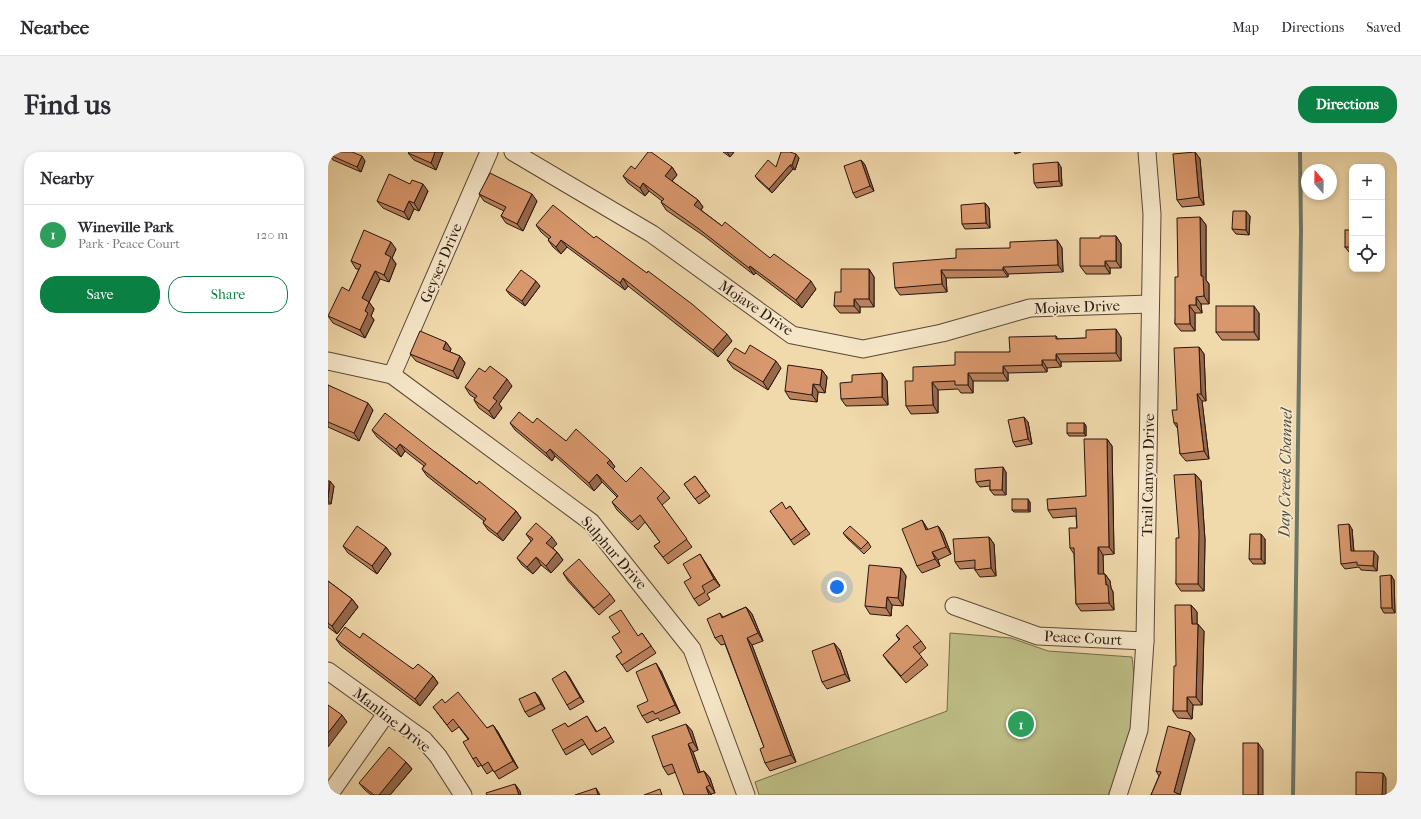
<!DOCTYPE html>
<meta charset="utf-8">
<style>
:root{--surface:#fff;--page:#f2f2f3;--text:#2b2b33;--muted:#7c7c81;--line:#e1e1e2;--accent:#0b8043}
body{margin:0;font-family:"IM FELL French Canon",serif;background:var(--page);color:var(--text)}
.controls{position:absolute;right:12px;top:12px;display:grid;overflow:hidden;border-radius:8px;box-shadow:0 2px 6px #0003}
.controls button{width:36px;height:36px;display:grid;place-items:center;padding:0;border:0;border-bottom:1px solid var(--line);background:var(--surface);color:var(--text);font:20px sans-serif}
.compass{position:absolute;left:973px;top:12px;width:36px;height:36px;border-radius:50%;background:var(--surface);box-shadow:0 2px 6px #0003;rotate:340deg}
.you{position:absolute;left:509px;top:435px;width:14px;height:14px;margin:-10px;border:3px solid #fff;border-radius:50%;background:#1a73e8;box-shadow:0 0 0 6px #1a73e833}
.badge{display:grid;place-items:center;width:26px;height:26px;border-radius:50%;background:var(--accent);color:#fff;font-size:13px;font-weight:700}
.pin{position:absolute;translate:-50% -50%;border:2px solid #fff;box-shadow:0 1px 4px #0006}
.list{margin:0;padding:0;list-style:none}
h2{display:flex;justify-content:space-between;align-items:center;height:52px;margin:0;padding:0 16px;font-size:17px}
h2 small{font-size:13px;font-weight:400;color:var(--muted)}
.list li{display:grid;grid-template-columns:26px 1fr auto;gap:12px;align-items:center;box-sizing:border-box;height:60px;padding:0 16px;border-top:1px solid var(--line)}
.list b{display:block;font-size:15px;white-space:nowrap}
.list p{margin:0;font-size:13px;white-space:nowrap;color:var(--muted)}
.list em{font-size:13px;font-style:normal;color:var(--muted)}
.actions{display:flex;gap:8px;padding:12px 16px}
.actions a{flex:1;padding:9px 0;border:1px solid var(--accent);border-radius:16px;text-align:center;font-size:14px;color:var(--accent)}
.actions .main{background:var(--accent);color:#fff}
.icon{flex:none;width:22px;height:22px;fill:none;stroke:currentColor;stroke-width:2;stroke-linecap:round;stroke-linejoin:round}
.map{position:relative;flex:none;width:1069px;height:643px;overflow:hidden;border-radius:16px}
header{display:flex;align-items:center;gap:24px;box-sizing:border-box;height:56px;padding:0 20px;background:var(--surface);border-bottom:1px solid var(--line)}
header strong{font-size:19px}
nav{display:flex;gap:22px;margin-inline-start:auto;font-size:14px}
.intro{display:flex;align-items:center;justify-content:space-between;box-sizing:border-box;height:96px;padding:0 24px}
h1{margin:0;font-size:28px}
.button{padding:10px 18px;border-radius:16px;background:var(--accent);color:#fff;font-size:14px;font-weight:700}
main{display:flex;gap:24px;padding:0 24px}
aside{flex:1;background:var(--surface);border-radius:16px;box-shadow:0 2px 6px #0003}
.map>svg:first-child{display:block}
.green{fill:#bebe86;stroke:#736a4a}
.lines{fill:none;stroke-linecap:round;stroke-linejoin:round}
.stream{stroke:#6d786a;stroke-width:4}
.minor-casing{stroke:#5a4736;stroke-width:19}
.minor{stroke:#f5e6c8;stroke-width:17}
.wall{fill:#ba825d;stroke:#28160f}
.shaded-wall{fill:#976a4c;stroke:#28160f}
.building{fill:#d8976c;stroke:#28160f}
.labels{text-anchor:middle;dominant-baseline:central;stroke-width:3.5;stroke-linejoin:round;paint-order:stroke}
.street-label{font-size:15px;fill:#28160f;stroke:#f5e6c8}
.water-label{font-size:16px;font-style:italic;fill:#504f44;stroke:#f5e6c8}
</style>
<header>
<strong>Nearbee</strong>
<nav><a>Map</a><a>Directions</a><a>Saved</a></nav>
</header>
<div class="intro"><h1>Find us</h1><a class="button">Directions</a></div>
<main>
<aside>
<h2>Nearby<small></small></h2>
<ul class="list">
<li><span class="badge" style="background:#2e9e5b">1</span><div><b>Wineville Park</b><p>Park · Peace Court</p></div><em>120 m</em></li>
</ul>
<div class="actions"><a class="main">Save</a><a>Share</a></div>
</aside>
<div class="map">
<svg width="1069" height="643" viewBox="0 0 1069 643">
<rect width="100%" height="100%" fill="#f0d9ab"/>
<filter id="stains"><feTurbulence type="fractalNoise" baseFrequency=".005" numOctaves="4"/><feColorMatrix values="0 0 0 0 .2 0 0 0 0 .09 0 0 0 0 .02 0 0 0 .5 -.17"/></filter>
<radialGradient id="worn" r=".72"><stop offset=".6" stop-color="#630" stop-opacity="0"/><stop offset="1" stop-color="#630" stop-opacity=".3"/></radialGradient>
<path class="green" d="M622,481L683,486L720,499L804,505C805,516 807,528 807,539C806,571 795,615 780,643H431L427,630L619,559Z"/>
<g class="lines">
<path class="stream" d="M965,643L973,79L972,0"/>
<defs>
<g id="minor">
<path d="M185,0L324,82L464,183L535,197L614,181L702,156L822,152"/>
<path d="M0,209L64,223L263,370L364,497L418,643"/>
<path d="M64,223L161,0"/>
<path d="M626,454L710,484L817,489"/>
<path d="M0,519L96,588L110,604L135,643"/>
<path d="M1,643L58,562"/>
<path d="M790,643L811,578L817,489L824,62L819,0"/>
</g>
</defs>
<use href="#minor" class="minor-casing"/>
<use href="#minor" class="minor"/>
</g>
<g class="wall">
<path d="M81,0H115L108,18L86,8L80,1Z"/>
<path d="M395,0H406L402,5Z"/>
<path d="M686,0H693L687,2Z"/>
<path d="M867,0L872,7L876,53L854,55L849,48Z"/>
<path d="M2,3L37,9L33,20L5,8Z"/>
<path d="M471,6L467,18L465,17L444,41L430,28L427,24Z"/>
<path d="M533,8L537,13L546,39L528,46L525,41Z"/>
<path d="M344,15L349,23L344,29L370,48L375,55L373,58L394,74L488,137L474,156L428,121L426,123L376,84L338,58L333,50L334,49L321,39L317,44L300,31L295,24L307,17Z"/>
<path d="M733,15L734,34L709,36L706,31Z"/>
<path d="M100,39L91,59L86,57L81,68L55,56L49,49Z"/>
<path d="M151,42L209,49L195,79L178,71L173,64L176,59L156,49Z"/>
<path d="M657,51L661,56L662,76L637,77L634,72Z"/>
<path d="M922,64L921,83L908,82L904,77Z"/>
<path d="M872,65L878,73V128L881,132V152H873L874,161H867V179H853L847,172L850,125Z"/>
<path d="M208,73L266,86L404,189L390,205L300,134L297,138L239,95L233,102L225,95L220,88L221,87L213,80Z"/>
<path d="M1024,78V100H1021L1017,95Z"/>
<path d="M788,84L793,92V116H782V122H758L752,114L772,86Z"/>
<path d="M729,88L734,96L735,120L680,122V125L618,126L619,140L572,143L567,136L628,106Z"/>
<path d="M68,97L64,106L68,112L61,130L52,127L41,150L46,157L43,164L46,168L37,186L5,171L0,164L21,139L31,117H28L23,109Z"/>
<path d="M541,117L546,125V155H532V161H512L506,154L513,140Z"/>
<path d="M212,134L197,154L182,143L178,138Z"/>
<path d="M931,161V188H894L888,180Z"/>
<path d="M728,184L730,187L793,185V209L733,210V215L719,216V220L680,221V229H645V241H633L630,237L610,238V261L583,262L578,254L585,229L627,213L682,200Z"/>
<path d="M118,190L123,197L122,200L132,204L137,211L130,227L88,209L82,202Z"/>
<path d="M871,195L876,202L878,249H874L881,307L858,309L852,302L850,277L846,271L849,258Z"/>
<path d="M417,202L453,216L440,238L405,216L399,208Z"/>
<path d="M494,218L499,225L497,241L490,240L489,250L462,247L457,239Z"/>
<path d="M554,221L559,229L560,253L518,254L513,247L524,230Z"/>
<path d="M0,233L45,258L31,289L0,275Z"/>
<path d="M184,234L171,252L174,256L166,267L151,256L146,248L147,246L142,243L137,235Z"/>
<path d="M700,270L704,292L688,295L685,290Z"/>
<path d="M182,271H205L238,289L282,308L287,315L285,317L298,330L336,339L342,346L334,353L364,395L340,412L326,394L332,390L317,370L310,378L289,358L284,350L289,345L274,330L266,339L227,304L224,309L187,278Z"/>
<path d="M756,271L758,274V284H741L739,281Z"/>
<path d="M44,278L107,300L149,332L188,359L193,366L175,389L160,378L155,371L156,369L99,324L94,317L96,314L77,299L73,305L49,285Z"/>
<path d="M779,287L784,294L786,402L775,403V422H777L782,429L783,436L785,440L786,458L753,459L748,452L746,402L742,396L749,376L748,364L725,366L720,358L758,344Z"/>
<path d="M678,320V343H666L662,338V334L652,335L648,330Z"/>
<path d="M867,322L873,329L877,388L876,439H853L848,432L851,386Z"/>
<path d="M367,324L382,344L371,352L356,332Z"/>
<path d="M0,329L6,334L3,352H0Z"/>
<path d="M702,350V360H686L684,358Z"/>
<path d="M462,354L482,382L466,393L442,359L458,357Z"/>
<path d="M594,368L600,378L610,374L615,381L623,402L610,408L612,414L594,421L589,414Z"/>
<path d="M1024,377L1026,399L1050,404L1049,419L1033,418L1031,415L1017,417L1013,412Z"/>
<path d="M515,381L540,390L543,395L536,402L519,386Z"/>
<path d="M198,382L229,392L225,396L229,400L235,408L223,421L213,413L205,422L194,413L189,406L203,389Z"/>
<path d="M661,385L666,392L668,424L652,425L647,418V416L632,417L627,410Z"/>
<path d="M937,387V412H925L921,407Z"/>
<path d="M15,394L58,395L63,402L49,422L20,401Z"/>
<path d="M377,410L392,434L379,442L382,447L371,454L366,447L363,426Z"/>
<path d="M573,416L578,424L575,454L564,453L563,464L542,462L537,454Z"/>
<path d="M235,421L282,442L287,449L271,463L240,429Z"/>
<path d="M1063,423L1066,428L1067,461H1056L1053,456Z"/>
<path d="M0,429L24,447L30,455L9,482L0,475Z"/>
<path d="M863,453L869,460V472L876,479L874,553H865L864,567L850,566L845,559L848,514Z"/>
<path d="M418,455L424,462L435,489L424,493L468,610L442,619L437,611L436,595L397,492L393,493L387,486L392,461L395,465Z"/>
<path d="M314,481L328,501L299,520L288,504L294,500L310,484Z"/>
<path d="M568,483L593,489L598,496L591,502L600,513L578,531L560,510L555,503L571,488Z"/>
<path d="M32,486L85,517L105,524L110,531L92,554L13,494L8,487Z"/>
<path d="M512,498L522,529L499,537L494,530Z"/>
<path d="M237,519L256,550L242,558L239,553Z"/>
<path d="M333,519L352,561L332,569L330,566L319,571L314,564Z"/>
<path d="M207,540L211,545L217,557L201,565L197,560Z"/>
<path d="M117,551L159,576L165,573L170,580L190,616L171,627L165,618L159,622L153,613L150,615L145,607L140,587L131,575L124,580L105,555Z"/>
<path d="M259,564L269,580L277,575L286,590L264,603L257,592L238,603L235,598L237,571L240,575Z"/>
<path d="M358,572L364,579L370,598L365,600L372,620L376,619L382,626L387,641L383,642L348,620L340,623L335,615Z"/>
<path d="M867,587L823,643L831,624L828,619Z"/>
<path d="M78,610L84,617L62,643H43L37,638L31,631Z"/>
</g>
<g class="shaded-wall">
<path d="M107,0H115L108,18L103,11Z"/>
<path d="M399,0H406L402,5Z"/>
<path d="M867,0L872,7L876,53L871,45Z"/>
<path d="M468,2L471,6L467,18L464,13Z"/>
<path d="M34,4L37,9L33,20L29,15Z"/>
<path d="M533,8L537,13L546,39L542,34Z"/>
<path d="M730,10L733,15L734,34L731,29Z"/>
<path d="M462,13L465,17L444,41L441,37Z"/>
<path d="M344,15L349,23L342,31L337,24Z"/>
<path d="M315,31L321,39L317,44L312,36Z"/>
<path d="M95,32L100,39L91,59L86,51Z"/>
<path d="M204,42L209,49L195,79L189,72Z"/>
<path d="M370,48L375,55L371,60L366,53Z"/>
<path d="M81,49L86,57L81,68L76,60Z"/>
<path d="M657,51L661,56L662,76L658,71Z"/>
<path d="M918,59L922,64L921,83L918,78Z"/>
<path d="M872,65L878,73V128L881,132V152L876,144L873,124Z"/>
<path d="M788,84L793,92V116L788,109Z"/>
<path d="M233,88L239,95L233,102L228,95Z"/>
<path d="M729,88L734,96L735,120L730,113Z"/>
<path d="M63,90L68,97L64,106L68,112L61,130L56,123L57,102Z"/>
<path d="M777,109L782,116V122L777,114Z"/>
<path d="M422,114L428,121L426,123L421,116Z"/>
<path d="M675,115L680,122V125L675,118Z"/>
<path d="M541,117L546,125V155L541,147Z"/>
<path d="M613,118L618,126L619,140L614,132Z"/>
<path d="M47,119L52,127L41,150L46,157L43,164L46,168L37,186L32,178L37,159L34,146Z"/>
<path d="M295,126L300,134L297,138L292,131Z"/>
<path d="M208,129L212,134L197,154L194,149Z"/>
<path d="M483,129L488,137L474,156L468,148Z"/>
<path d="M868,145L873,152L874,161L868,153Z"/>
<path d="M526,147L532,155V161L526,154Z"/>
<path d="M861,153L867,161V179L862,172Z"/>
<path d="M926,154L931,161V188L926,180Z"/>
<path d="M788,177L793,185V209L788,201Z"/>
<path d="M399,182L404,189L390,205L385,198Z"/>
<path d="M118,190L123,197L120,204L115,197Z"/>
<path d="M871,195L876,202L878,249L873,242Z"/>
<path d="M728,202L733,210V215L728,208Z"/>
<path d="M132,204L137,211L130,227L125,219Z"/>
<path d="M714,208L719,216V220L714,213Z"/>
<path d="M448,209L453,216L440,238L435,230Z"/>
<path d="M675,214L680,221V229L675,221Z"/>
<path d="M494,218L499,225L497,241L492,233Z"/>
<path d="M554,221L559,229L560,253L554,245Z"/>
<path d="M640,221L645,229V241L640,233Z"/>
<path d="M179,227L184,234L171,252L174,256L166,267L161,259L165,246Z"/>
<path d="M604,230L610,238V261L605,253Z"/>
<path d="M485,232L490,240L489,250L484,243Z"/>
<path d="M869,242L874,249L881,307L876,299Z"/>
<path d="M40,251L45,258L31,289L26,281Z"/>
<path d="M696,265L700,270L704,292L700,287Z"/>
<path d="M756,271L758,274V284L756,281Z"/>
<path d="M779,287L784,294L786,402L781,395Z"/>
<path d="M72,292L77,299L73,305L68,297Z"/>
<path d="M222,297L227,304L224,309L218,301Z"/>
<path d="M282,308L287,315L284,318L279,311Z"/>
<path d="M675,315L678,320V343L674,338Z"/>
<path d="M269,322L274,330L266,339L261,331Z"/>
<path d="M867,322L873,329L877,388L876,439L870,432Z"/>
<path d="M2,329L6,334L3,352L0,348Z"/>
<path d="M700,347L702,350V360L700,358Z"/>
<path d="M188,359L193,366L175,389L169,382Z"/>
<path d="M594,368L599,376L603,386L598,378Z"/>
<path d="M1021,372L1024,377L1026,404L1023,399Z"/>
<path d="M610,374L615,381L623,402L618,395Z"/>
<path d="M933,382L937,387V412L933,407Z"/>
<path d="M224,385L229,392L223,398L218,391Z"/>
<path d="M661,385L666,392L668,424L663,416Z"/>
<path d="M58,395L63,402L49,422L44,414Z"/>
<path d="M770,395L775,403L776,429L770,422Z"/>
<path d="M1046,399L1050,404L1049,419L1045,414Z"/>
<path d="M229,400L235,408L223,421L218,414Z"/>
<path d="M604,400L610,408L612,414L607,407Z"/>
<path d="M372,402L392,434L386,427Z"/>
<path d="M208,405L213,413L205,422L199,415Z"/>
<path d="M573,416L578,424L575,454L570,446Z"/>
<path d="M777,422L782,429L783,436L785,440L786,458L781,451L778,433Z"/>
<path d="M1063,423L1066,428L1067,461L1064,456Z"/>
<path d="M559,445L564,453L563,464L558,456Z"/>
<path d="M24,447L30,455L9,482L4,474Z"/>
<path d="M863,453L869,460V479L864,472Z"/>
<path d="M418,455L424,462L435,489L430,481Z"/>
<path d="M870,472L876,479L874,553L868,545Z"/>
<path d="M419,486L424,493L468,610L463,603Z"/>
<path d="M506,491L512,498L522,529L517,522Z"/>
<path d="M328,511L333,519L352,561L347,553Z"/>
<path d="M237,519L241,524L256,550L252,545Z"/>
<path d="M105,524L110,531L92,554L87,547Z"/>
<path d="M207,540L211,545L217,557L213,552Z"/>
<path d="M859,545L865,553L864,567L859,559Z"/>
<path d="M14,563L19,570L0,595V581Z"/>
<path d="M358,572L364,579L370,598L365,590Z"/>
<path d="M165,573L170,580L190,616L185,609Z"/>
<path d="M862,580L867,587L852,643L846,640Z"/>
<path d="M930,591L935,598V643H930Z"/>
<path d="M360,592L365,600L375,628L370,621Z"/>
<path d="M78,610L84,617L62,643H51Z"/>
<path d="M376,619L382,626L387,641L382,633Z"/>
<path d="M1055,621L1058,626V643H1054Z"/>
<path d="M187,632L192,639L193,643H191Z"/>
<path d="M378,635L383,642L384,643H381Z"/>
<path d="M268,636L271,641L272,643H270Z"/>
</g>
<g class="building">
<path d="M3,0H24L34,4L29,15L2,3Z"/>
<path d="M81,0H107L103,11L80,1Z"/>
<path d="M320,0H323L344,15L337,24L370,48L366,53L394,74L397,70L442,106L446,102L483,129L468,148L422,114L421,116L371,77L333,50L336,47L315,31L312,36L295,24L303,14L307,17Z"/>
<path d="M453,0H462L468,2L464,13H462L441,37L427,24L440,8L448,15Z"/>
<path d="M867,0L871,45L849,48L845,2Z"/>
<path d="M533,8L542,34L525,41L516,14Z"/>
<path d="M730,10L731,29L706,31L705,12Z"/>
<path d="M162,21L204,42L189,72L173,64L178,55L151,42Z"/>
<path d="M61,22L82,32L84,28L95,32L86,51L81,49L76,60L49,49Z"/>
<path d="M657,51L658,71L634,72L633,53Z"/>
<path d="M225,53L266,86L268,84L319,121L320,119L364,152L399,182L385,198L295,126L292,131L233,88L228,95L220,88L223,85L208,73Z"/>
<path d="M905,59H918V78L904,77Z"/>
<path d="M872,65L873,124H875L876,144L868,145V153H861L862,172H847V125H850L849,66Z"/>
<path d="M36,78L63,90L57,102L63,105L56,123L47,119L34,146L41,150L37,159L40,161L32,178L0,164L14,135L21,139L33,113L23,109Z"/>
<rect x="1017" y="78" width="7" height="17"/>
<path d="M772,84H788V109H777V114H752V86H772Z"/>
<path d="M729,88L730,113L675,115V118H613L614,132L567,136L565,111L628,106V97L682,96V90Z"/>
<path d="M513,117H541V147H526V154H506L507,140H513Z"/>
<path d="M193,118L208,129L194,149L178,138Z"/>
<rect x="888" y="154" width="38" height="26"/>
<path d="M788,177V201L728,202V208H714V213L675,214V221H640V233H627V229L604,230L605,253L578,254L577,229H585V215L627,213V200H682L681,185L728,184V187L758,186V178Z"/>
<path d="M92,179L118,190L115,197L132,204L125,219L82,202Z"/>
<path d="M422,193L448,209L435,230L399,208L407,196L417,202Z"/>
<path d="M871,195L873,242H869L876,299L852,302L849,271H846L844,258H849L846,196Z"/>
<path d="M460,213L494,218L492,233L485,232L484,243L457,239Z"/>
<path d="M162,214L179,227L165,246L169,249L161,259L146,248L149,244L137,235L151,216L157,220Z"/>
<path d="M554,221V245L513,247L512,231L524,230V223Z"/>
<path d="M0,233L40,251L26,281L0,270Z"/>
<path d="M191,260L205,271L209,266L238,289L248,277L282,308L279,311L298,330L313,315L336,339L329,346L359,387L335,405L326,394L332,390L312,363L304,370L284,350L290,344L269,322L261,331L222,297L218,301L182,271Z"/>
<path d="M57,261L107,300L149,332L151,329L188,359L169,382L155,371L158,367L94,317L98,312L72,292L68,297L44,278Z"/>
<path d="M696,265L700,287L685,290L680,268Z"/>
<rect x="739" y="271" width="17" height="10"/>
<path d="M756,287H779L781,395H770V422H777L778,433H780L781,451L748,452L746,396H742L741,376H749L748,356L720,358L719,347L758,344Z"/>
<path d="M675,315L674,338H662V328L648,330L647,317Z"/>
<path d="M867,322L871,380L870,432H848V386H851L846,323Z"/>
<path d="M367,324L378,339L367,347L356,332Z"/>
<path d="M0,329H2L0,345Z"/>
<rect x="684" y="347" width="16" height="11"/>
<path d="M454,350L458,357L462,354L478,377L463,388L442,359Z"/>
<path d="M594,368L598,378L610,374L618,395L604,400L607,407L589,414L574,377Z"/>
<path d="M208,371L224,385L218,391L229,400L218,414L208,405L199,415L189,406L205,387L198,382Z"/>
<path d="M1021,372L1023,399H1046L1045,414L1029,413V410L1013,412L1010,373Z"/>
<path d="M29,374L58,395L44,414L15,394Z"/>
<path d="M522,374L540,390L533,397L515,381Z"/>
<path d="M922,382H933V407H921Z"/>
<path d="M661,385L663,416L647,418V408L627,410L625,387Z"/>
<path d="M372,402L386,427L374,434L377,440L366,447L356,430L363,426L355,412Z"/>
<path d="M251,407L282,442L266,456L235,421Z"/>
<path d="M541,413L573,416L570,446L559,445L558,456L537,454Z"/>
<path d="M1063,423L1064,456H1053L1052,424Z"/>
<path d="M0,429L24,447L4,474L0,471Z"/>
<path d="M847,453H863L864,472H870L868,545H859V559H845L846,514H848Z"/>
<path d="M418,455L430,481L419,486L463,603L437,611L432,597L436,595L394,483L387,486L379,467L392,461L394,466Z"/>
<path d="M293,458L310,484L314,481L323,494L294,513L288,504L294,500L284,485L292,480L281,465Z"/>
<path d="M579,473L593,489L585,495L594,505L573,524L555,503L572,487L568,483Z"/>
<path d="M17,475L32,486L35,481L85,517L90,512L105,524L87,547L8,487Z"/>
<path d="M506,491L517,522L494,530L484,499Z"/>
<path d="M328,511L347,553L327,562L325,559L314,564L309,554L320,549L308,520Z"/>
<path d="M237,519L252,545L239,553L224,527Z"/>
<path d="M130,540L159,576L165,573L185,609L166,620L160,610L154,614L148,605L145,607L135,590L141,587L125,567L119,573L105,555L114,547L117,551Z"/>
<path d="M207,540L213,552L197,560L191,547Z"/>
<path d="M0,553L14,563L0,581Z"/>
<path d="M259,564L268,580L277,575L283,585L261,598L254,587L235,598L224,578L237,571L240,575Z"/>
<path d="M358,572L365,590L360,592L370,621L376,619L382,633L378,635L381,643H356L344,612L335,615L324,584Z"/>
<path d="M840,574L862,580L846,640L853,643H823L833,620L828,619Z"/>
<rect x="915" y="591" width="15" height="52"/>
<path d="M61,595L78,610L51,643H46L31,631Z"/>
<path d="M1028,620L1055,621L1054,643H1028Z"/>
<path d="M187,632L191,643H159L158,641Z"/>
<path d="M268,636L270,643H247Z"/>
<path d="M332,637L334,643H316Z"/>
</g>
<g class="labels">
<g class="street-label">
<text transform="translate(113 111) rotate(-67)">Geyser Drive</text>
<text transform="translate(749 155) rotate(-2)">Mojave Drive</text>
<text transform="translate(428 156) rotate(34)">Mojave Drive</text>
<text transform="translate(820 323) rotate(-89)">Trail Canyon Drive</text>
<text transform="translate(286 401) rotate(49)">Sulphur Drive</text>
<text transform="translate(755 486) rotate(3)">Peace Court</text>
<text transform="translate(64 568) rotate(38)">Manline Drive</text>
</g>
<g class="water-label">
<text transform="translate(957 321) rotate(-89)">Day Creek Channel</text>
</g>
</g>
<rect width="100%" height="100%" filter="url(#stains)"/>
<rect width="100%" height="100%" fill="url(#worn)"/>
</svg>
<div class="controls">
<button>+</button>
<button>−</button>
<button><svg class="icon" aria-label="locate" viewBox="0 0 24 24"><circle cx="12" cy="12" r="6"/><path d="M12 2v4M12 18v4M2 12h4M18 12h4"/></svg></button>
</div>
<svg class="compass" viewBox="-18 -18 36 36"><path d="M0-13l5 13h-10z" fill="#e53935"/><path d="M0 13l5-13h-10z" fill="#7c7c81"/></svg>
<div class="you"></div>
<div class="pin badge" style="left:693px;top:572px;background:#2e9e5b">1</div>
</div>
</main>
